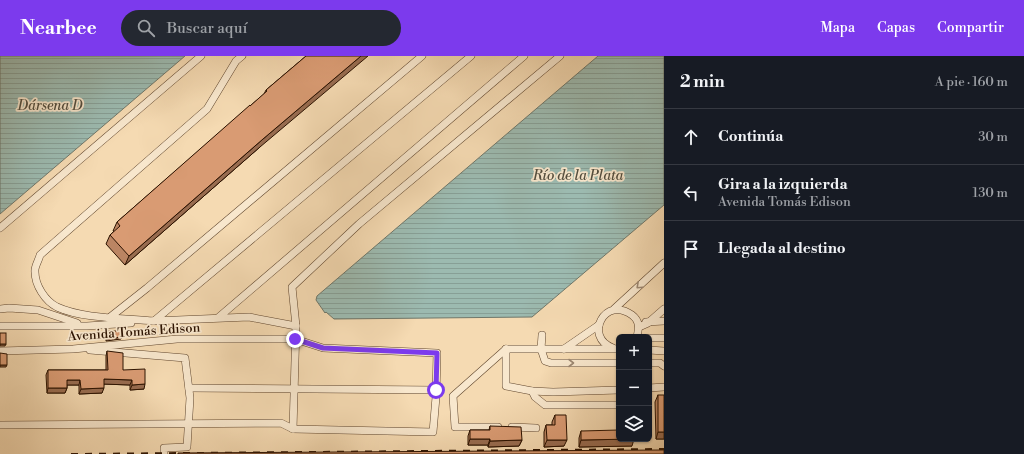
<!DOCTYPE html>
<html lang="es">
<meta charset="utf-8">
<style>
:root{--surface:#171b24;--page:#242831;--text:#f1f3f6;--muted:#9ea1a6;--line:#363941;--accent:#7c3aed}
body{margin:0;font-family:"Libre Bodoni",serif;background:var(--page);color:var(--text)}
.controls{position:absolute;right:12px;bottom:12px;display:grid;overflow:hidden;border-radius:6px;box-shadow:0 1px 3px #0004}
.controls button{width:36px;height:36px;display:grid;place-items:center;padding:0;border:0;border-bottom:1px solid var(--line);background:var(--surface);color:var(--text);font:20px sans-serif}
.stop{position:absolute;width:12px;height:12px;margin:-9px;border:3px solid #7c3aed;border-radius:50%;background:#fff}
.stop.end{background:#7c3aed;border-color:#fff;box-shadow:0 1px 4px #0008}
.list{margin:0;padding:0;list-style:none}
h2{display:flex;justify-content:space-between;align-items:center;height:52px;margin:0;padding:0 16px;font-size:17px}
h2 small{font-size:13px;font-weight:400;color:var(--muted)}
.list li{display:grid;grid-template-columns:26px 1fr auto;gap:12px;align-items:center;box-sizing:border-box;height:56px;padding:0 16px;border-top:1px solid var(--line)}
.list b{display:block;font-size:15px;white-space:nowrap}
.list p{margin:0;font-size:13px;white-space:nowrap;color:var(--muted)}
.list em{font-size:13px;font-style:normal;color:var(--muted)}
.icon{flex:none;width:22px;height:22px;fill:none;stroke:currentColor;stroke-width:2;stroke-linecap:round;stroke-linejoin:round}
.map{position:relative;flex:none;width:664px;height:398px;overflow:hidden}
header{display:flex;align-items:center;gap:24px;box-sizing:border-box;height:56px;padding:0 20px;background:var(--accent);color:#fff}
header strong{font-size:19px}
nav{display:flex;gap:22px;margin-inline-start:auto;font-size:14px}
.search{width:280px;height:36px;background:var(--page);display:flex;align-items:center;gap:10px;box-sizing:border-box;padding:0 14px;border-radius:22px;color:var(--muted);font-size:15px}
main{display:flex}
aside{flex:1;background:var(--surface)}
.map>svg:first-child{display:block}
.water{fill:url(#water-rules);stroke:#6f776a}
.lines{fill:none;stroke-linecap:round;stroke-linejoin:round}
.minor-casing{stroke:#5e442c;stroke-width:8}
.minor{stroke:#f8e7cd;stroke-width:7}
.rail{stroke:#2b1200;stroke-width:2;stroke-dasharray:7 7;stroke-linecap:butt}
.wall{fill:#bb8563;stroke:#2b1200}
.shaded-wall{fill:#986c50;stroke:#2b1200}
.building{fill:#d99b73;stroke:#2b1200}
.oneway{stroke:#9c8771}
.route{stroke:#7c3aed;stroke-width:5}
.labels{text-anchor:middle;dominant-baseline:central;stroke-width:3.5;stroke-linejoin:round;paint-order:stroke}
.street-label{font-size:13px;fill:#2b1200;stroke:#f8e7cd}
.water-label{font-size:14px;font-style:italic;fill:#534d3e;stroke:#f8e7cd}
</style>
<header>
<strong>Nearbee</strong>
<div class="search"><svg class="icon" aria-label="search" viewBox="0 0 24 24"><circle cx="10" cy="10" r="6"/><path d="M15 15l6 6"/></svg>Buscar aquí</div>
<nav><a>Mapa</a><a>Capas</a><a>Compartir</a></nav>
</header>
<main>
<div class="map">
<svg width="664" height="398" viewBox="0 0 664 398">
<defs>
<pattern id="water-rules" width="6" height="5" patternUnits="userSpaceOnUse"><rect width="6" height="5" fill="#9cbab0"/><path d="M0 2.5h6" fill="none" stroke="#879f96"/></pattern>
</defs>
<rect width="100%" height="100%" fill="#f5dab2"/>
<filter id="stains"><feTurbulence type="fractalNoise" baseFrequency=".005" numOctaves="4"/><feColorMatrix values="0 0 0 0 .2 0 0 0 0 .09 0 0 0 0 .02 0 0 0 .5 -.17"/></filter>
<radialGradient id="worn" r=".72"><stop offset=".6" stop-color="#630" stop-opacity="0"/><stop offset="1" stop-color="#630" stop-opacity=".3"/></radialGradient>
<g class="water">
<path d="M0,0H185L0,158Z"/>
<path d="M598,0H664V149L532,261L334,263L326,256L325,257L316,244L317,240Z"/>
</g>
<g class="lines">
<defs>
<g id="minor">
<path d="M242,0L236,5L207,53L40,199C39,204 34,211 35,216C35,229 45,245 57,251C83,263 124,262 154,265L471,0"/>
<path d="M0,172L201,0"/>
<path d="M0,253L9,252L38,254L77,267"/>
<path d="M614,253L664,207"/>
<path d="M219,261L524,0"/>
<path d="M109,262L147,232L422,0"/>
<path d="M153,265L249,261L296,270"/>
<path d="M646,266L664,265"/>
<path d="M0,270H87L131,267"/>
<path d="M639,271L648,267L664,253"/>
<path d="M542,279L541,293L545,305L551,307H619"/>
<path d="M649,282H664"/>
<path d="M613,292C583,281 605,239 632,259C640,265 639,272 637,281"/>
<path d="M506,293V330L532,335L535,341L545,349H619"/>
<path d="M506,293H617"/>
<path d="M564,293L599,269"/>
<path d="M90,294L185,302L190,342L187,391L164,392V398"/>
<path d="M649,294L664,295"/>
<path d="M0,295L73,293L177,283H295L323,292L437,297L436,341L433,376L293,373L281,367L0,369"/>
<path d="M649,307H660L664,310"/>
<path d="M189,332L436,334"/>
<path d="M649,332L664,331"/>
<path d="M532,335L553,336L619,334"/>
<path d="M498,371H455L453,340L506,293"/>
<path d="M512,371L536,372"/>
<path d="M293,373L296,270L292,231L359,168L560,0"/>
</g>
</defs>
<use href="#minor" class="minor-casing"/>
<use href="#minor" class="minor"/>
<path class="rail" d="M71,398L664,393"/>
</g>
<g class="wall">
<path d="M306,0L260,91L125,209L106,188L110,179L114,175H113L117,166L250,50L264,38L266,34Z"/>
<path d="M107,295L123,314L144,333L130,334V329L104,328L102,337L79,338V329H67V332L65,337H47L46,319L48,314H106V300Z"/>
<path d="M658,339L664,383H656L655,346Z"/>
<path d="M555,359L564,390L544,391V376L546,369H552V366Z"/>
<path d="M490,370L522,384L519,390L488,391V389H468V380L470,374H489Z"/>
<path d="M581,375L632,390L579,391V382Z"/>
</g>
<g class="shaded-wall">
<path d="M361,0H368L260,91L125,209L129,200L263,83Z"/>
<path d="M122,281L121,283L106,285V283Z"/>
<path d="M0,288H6L5,290H0Z"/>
<path d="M0,309H7L6,311H0Z"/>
<path d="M104,323L132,324L130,329L102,328Z"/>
<path d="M67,324H80L79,329H65Z"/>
<path d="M145,328L144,333L130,334L132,329Z"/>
<path d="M48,332H67L65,337H47Z"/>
<path d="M104,332L102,337L79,338L81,333Z"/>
<path d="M658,376H664V383H656Z"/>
<path d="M470,383H490L488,389H468Z"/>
<path d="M634,383L632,390L579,391L581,384Z"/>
<path d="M522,384L519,390L488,391L490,385Z"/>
<path d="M547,384H567L564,390L544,391Z"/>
</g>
<g class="building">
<path d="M306,0H361L263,83L129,200L110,179L120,170L117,166L250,49V50L267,35L266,34Z"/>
<path d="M106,275H122V281L106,283Z"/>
<rect x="0" y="277" width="6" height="11"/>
<path d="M107,295L123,297V314L145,313V328L132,329V324L104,323V332L81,333L80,324H67V332H48V314H108Z"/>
<path d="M0,297L7,298V309H0Z"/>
<rect x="658" y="339" width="6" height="37"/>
<path d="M555,359H566L567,384H547L546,369H555Z"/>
<path d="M490,370L521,371L522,384L490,385V383H470V374H490Z"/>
<path d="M619,374V383H634L581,384V375Z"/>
<path d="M664,394V398H178V397Z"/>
</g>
<defs><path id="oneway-chevron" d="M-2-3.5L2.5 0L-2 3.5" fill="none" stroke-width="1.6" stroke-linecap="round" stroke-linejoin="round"/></defs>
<g class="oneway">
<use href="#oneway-chevron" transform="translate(639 230) rotate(137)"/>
<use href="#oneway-chevron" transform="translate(571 307)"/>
</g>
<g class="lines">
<path class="route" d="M295,283L323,292L437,297L436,334"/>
</g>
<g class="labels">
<g class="street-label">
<text transform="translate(134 276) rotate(-4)">Avenida Tomás Edison</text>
</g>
<g class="water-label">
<text x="50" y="50">Dársena D</text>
<text x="578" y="120">Río de la Plata</text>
</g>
</g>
<rect width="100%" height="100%" filter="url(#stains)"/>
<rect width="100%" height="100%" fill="url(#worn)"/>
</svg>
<div class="controls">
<button>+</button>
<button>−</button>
<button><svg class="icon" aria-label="layers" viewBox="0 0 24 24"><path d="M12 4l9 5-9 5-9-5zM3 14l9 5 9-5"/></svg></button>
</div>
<div class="stop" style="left:436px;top:334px"></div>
<div class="stop end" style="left:295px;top:283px"></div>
</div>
<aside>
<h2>2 min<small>A pie · 160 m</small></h2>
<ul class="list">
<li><svg class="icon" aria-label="ahead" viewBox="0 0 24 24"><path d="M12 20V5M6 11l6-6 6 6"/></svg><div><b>Continúa</b></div><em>30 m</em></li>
<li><svg class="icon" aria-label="left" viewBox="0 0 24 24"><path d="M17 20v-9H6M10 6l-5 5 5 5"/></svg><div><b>Gira a la izquierda</b><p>Avenida Tomás Edison</p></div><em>130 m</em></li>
<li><svg class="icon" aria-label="arrive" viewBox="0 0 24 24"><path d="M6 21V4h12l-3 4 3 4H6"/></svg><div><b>Llegada al destino</b></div></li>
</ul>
</aside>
</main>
